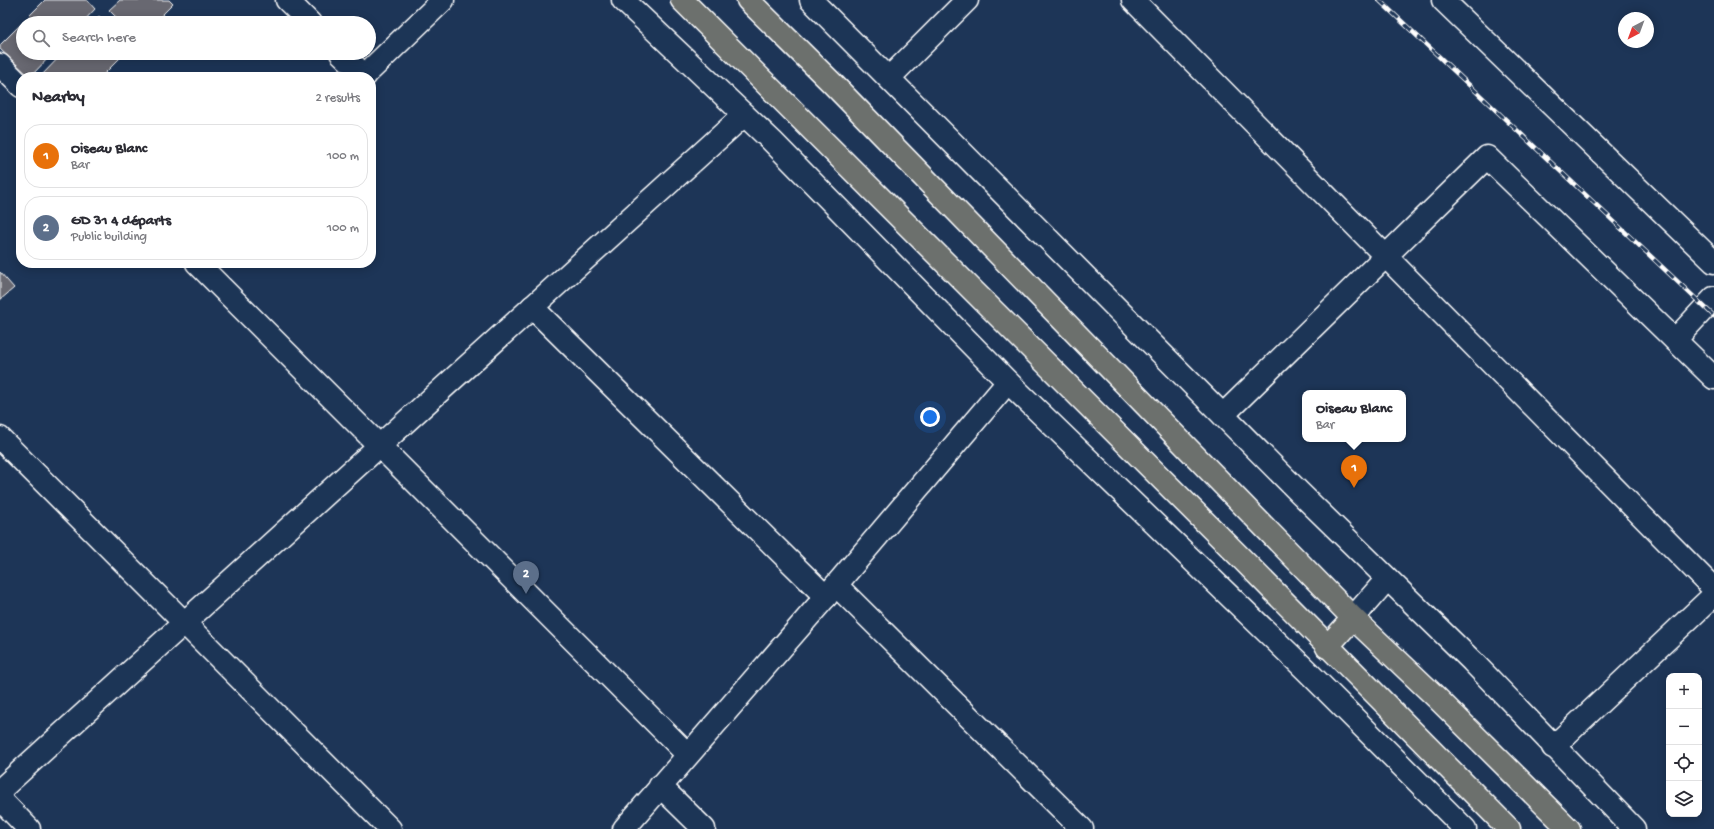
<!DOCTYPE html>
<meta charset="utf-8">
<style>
:root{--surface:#fff;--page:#f2f2f3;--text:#2b2b33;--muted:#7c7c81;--line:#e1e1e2;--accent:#7c3aed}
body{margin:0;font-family:"Gochi Hand",sans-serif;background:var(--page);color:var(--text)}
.controls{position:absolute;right:12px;bottom:12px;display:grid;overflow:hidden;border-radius:8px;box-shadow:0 2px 10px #0003}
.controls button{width:36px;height:36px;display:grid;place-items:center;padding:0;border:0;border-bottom:1px solid var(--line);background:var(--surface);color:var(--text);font:20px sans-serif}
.compass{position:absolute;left:1618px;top:12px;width:36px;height:36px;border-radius:50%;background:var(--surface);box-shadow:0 2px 10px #0003;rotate:221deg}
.you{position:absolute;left:930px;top:417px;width:14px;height:14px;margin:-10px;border:3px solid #fff;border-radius:50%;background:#1a73e8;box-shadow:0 0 0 6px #1a73e833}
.badge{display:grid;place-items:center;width:26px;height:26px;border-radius:50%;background:var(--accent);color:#fff;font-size:13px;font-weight:700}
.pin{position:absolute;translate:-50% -33px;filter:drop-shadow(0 1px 2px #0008)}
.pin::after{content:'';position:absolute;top:21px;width:14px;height:12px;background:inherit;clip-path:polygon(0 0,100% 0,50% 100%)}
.popup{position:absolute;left:1302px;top:390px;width:104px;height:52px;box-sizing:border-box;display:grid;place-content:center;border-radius:8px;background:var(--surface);filter:drop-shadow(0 1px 3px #0005);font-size:13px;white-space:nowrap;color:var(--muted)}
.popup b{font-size:15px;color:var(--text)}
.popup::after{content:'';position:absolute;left:50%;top:100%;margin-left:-8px;border:8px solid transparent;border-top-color:var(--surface)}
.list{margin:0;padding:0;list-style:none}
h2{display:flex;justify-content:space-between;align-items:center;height:52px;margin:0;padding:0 16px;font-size:17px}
h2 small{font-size:13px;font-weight:400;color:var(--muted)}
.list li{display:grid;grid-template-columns:26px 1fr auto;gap:12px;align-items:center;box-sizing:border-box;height:64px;margin:0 8px 8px;padding:0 8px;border:1px solid var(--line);border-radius:16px}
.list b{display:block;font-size:15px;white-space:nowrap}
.list p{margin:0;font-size:13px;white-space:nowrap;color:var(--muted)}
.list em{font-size:13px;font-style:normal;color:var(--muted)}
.icon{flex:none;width:22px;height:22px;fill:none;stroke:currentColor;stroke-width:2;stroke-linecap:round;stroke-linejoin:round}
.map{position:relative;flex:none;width:1714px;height:829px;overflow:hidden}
.search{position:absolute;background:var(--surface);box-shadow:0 2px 10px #0003;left:16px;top:16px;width:360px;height:44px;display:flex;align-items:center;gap:10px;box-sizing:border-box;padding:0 14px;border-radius:22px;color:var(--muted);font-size:15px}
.panel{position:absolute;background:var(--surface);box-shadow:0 2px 10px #0003;left:16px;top:72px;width:360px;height:196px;border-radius:16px}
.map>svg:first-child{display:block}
.building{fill:#686871;stroke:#fff}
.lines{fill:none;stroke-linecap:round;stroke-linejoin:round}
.minor-casing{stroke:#fff;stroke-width:25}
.highway-casing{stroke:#fff;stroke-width:25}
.minor{stroke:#1d3557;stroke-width:22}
.highway{stroke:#6c706d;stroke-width:22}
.rail-casing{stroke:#fff;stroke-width:4.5}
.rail{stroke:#1d3557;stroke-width:3;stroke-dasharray:9;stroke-linecap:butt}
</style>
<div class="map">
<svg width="1714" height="829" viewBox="0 0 1714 829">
<rect width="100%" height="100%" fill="#1d3557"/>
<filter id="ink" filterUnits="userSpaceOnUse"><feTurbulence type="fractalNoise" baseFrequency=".025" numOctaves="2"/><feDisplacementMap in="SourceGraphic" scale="8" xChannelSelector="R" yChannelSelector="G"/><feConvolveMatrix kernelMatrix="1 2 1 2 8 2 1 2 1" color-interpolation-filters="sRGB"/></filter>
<g filter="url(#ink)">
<g class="building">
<path d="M45,0H87L95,9L82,23H23V53H53L30,77L0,49V45Z"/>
<path d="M120,0H169L173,4L154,23H122L109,10Z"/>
<path d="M99,16L106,23H92Z"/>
<path d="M63,53H125L101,77H40Z"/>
<path d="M0,272L14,288L0,300Z"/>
</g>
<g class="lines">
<defs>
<g id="minor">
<path d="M287,0L310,23"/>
<path d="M623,0L772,141L1008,382L1306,670L1465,829"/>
<path d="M811,0L1299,492L1472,661L1634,829"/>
<path d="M1133,0L1714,589"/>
<path d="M1443,0L1714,262"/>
<path d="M341,53L365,76"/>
<path d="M0,65L21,86"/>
<path d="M363,77L443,0"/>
<path d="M889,78L967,0"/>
<path d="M197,263L687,754"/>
<path d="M532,307L826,597"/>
<path d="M1675,340L1714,298"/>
<path d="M1223,415L1487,157L1714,378"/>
<path d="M0,438L390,829"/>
<path d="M836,585L1082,829"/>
<path d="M1353,618L1387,579"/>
<path d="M1553,747L1714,595"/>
<path d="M660,786L704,829"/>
<path d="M0,790L744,115"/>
<path d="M0,799L29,829"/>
<path d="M624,829L836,585L1008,382"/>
</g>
<g id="highway">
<path d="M682,0L1241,558L1509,829"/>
<path d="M748,0L831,82L1353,618L1437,698L1569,829"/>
<path d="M1327,647L1353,618"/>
</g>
</defs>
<use href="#minor" class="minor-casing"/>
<use href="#highway" class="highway-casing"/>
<use href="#minor" class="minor"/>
<use href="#highway" class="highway"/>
<defs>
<path id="rail" d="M1379,0L1714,316"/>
</defs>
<use href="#rail" class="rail-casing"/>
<use href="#rail" class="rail"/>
</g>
</g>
</svg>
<div class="controls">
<button>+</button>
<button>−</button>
<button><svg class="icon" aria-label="locate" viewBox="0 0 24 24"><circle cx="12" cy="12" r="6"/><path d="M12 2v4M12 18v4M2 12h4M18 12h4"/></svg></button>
<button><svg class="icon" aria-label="layers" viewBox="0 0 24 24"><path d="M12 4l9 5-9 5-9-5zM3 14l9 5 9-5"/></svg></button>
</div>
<svg class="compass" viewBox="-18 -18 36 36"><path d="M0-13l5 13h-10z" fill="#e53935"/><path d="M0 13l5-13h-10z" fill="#7c7c81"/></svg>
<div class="you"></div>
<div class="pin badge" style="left:1354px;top:488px;background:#e8710a">1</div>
<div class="popup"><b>Oiseau Blanc</b>Bar</div>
<div class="pin badge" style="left:526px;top:594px;background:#5c6f8a">2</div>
<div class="search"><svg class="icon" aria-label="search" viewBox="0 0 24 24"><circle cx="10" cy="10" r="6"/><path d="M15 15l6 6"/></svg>Search here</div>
<section class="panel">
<h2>Nearby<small>2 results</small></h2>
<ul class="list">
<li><span class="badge" style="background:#e8710a">1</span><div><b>Oiseau Blanc</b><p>Bar</p></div><em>100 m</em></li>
<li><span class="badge" style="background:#5c6f8a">2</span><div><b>GD 31 4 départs</b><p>Public building</p></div><em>100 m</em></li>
</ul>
</section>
</div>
